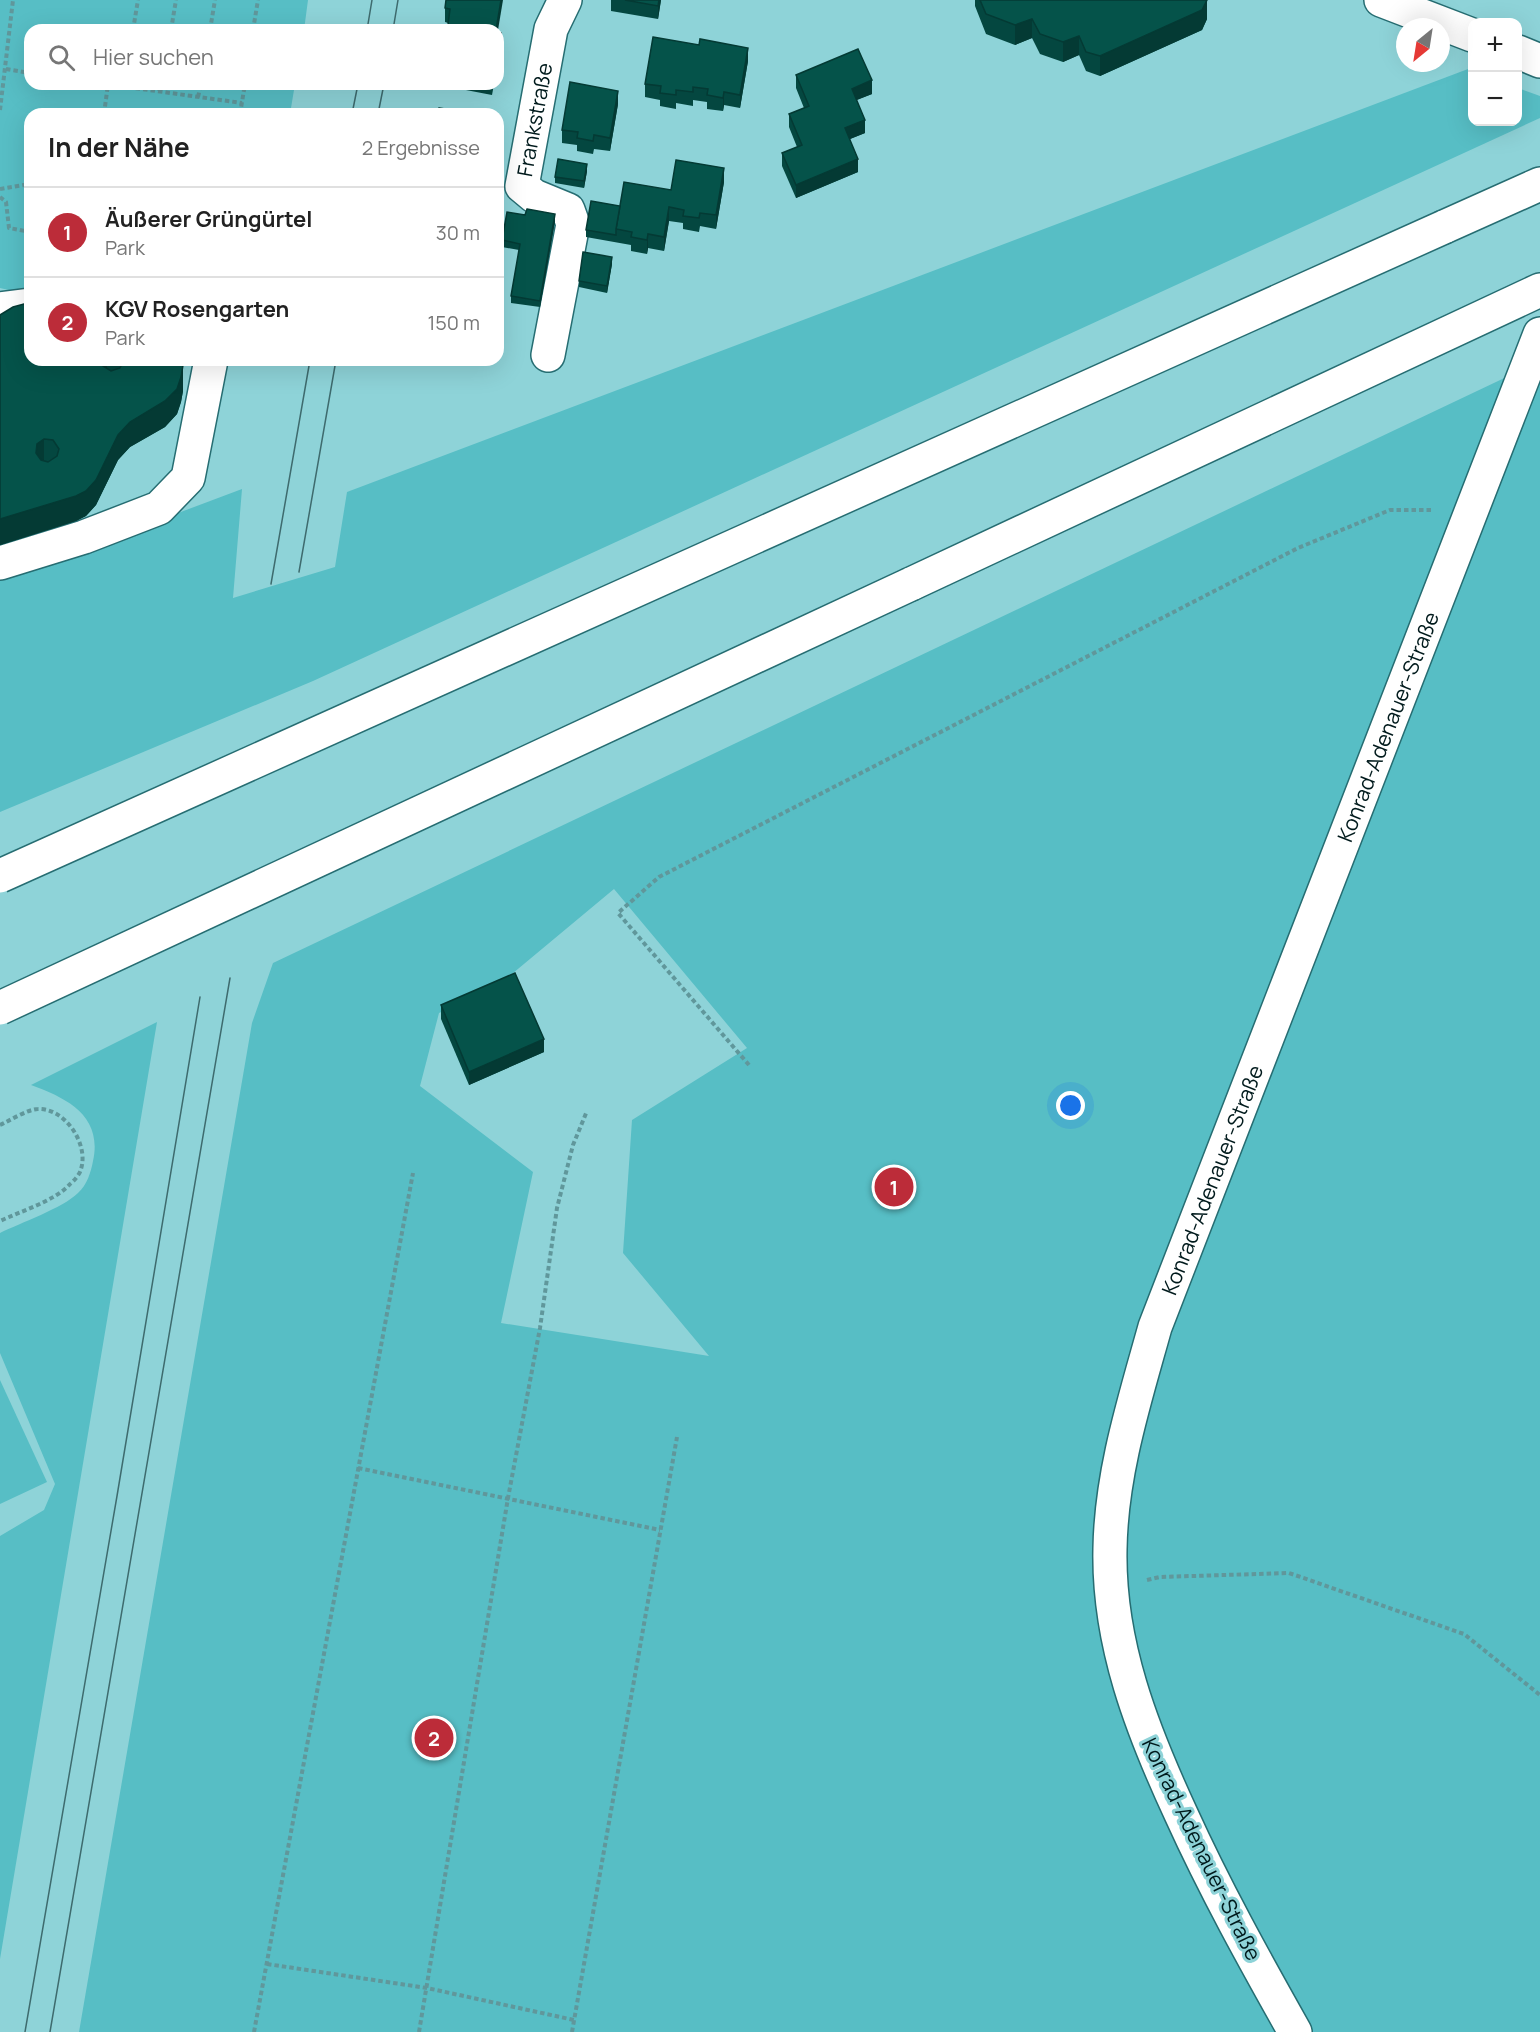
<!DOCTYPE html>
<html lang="de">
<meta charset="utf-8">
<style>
:root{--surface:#fff;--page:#f2f2f2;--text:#222;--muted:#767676;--line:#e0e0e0;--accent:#bc2c39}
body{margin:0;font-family:Manrope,sans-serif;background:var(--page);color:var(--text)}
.controls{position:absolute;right:18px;top:18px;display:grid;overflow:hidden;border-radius:12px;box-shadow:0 6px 24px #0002}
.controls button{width:54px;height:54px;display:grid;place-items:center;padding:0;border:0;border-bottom:2px solid var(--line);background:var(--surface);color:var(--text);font:30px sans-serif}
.compass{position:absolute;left:1396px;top:18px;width:54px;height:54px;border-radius:50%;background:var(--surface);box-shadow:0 6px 24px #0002;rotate:210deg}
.you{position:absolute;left:1071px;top:1106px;width:21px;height:21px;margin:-15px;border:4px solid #fff;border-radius:50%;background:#1a73e8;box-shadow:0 0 0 9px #1a73e833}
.badge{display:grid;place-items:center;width:39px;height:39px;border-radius:50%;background:var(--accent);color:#fff;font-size:20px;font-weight:700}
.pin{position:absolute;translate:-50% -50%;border:3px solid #fff;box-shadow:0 2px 6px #0006}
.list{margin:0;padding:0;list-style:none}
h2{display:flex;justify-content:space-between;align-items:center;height:78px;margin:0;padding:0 24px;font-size:26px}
h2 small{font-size:20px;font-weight:400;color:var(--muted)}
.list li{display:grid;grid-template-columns:39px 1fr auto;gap:18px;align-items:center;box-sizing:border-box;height:90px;padding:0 24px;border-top:2px solid var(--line)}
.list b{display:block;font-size:22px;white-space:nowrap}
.list p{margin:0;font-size:20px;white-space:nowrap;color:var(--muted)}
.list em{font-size:20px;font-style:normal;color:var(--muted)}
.icon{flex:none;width:33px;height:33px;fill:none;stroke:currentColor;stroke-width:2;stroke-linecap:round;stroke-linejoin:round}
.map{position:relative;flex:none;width:1540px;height:2032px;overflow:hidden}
.search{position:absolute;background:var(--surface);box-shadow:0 6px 24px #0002;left:24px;top:24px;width:480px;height:66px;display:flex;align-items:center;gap:15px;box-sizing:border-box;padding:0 21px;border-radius:18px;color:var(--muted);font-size:22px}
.panel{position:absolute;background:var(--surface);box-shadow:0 6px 24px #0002;left:24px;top:108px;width:480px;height:258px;border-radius:18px}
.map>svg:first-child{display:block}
.green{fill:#57bec5;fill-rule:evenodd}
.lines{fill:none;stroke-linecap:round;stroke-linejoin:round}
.minor-casing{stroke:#266d72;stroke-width:36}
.highway-casing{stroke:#266d72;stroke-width:36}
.path{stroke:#60979b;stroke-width:4;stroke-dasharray:4.5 3;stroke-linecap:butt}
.minor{stroke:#fff;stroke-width:33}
.highway{stroke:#fff;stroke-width:33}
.tram{stroke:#3e6b6e;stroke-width:1.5}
.highway-bridge-casing{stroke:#266d72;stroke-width:36;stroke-linecap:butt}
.highway-bridge{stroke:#fff;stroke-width:33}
.wall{fill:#044740}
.shaded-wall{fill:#043a34}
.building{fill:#05534a;stroke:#043a34;stroke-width:1.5;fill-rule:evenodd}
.labels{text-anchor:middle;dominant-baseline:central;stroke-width:6;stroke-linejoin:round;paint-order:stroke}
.street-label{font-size:21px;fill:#001a1c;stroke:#8ed3d8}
</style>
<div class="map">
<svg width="1540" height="2032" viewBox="0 0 1540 2032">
<rect width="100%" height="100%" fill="#8ed3d8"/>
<g class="green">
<path d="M0,0H308L304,30H30V84H295L290,114H30V295L0,288Z"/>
<path d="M1468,69L1472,71V122H1518V88L1540,96V118L313,681L0,812V580L242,489L233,598L335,567L347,492Z"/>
<path d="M1540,361V2032H79L252,1023L273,963ZM614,889L747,1048L632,1120L623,1253L709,1356L501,1323L533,1172L420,1086L439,1013L494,989Z"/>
<path d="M157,1022L0,1959V1536L44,1510L55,1484L0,1353V1233C20,1223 63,1208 78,1193C87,1185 91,1172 93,1161C103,1116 67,1098 31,1085Z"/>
<path d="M0,1380L47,1482L0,1504Z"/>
</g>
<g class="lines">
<defs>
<g id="minor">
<path d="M1381,0L1472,35"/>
<path d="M1518,52L1540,61"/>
<path d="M0,309L30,305"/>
<path id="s1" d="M548,355L573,224L568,210L534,196L522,186L551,29L565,0"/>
<path d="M0,563L84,537L159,508L188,478L211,360"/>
<path id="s2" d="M1295,2032C1255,1961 1215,1889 1181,1814C1142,1730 1108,1643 1110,1549C1111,1473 1135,1399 1155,1327L1540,334"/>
</g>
<g id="highway">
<path d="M1444,227L1540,184"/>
<path d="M911,584L1540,290"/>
</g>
</defs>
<use href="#minor" class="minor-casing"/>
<use href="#highway" class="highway-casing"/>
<g class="path">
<path d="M133,30L138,0"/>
<path d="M171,30L176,0"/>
<path d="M210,30L215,0"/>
<path d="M253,30L258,0"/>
<path d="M6,69L30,73"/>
<path d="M106,84L242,103"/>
<path d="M159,91L161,84"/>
<path d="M198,97L201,84"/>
<path d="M0,110L13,0"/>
<path d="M104,114L108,84"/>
<path d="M240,114L245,84"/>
<path d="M0,189L24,185L30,186"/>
<path d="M0,197L6,202L9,228L30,232"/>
<path d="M749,1065L618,913L659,877L1298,548L1390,510H1433"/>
<path d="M0,1125C9,1121 28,1109 38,1109C65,1108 89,1144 81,1169C80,1174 74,1181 70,1184C55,1201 21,1211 0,1221"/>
<path d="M358,1468L660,1530"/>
<path d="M1147,1580L1160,1577L1289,1573L1464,1634L1540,1695"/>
<path d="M267,1964L427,1988L574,2020"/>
<path d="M254,2032L413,1173"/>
<path d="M419,2032L508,1498L540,1328L557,1208L573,1145L587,1111"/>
<path d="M572,2032L677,1437"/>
</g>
<use href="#minor" class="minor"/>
<use href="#highway" class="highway"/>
<g class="tram">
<path d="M367,30L372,0"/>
<path d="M393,30L398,0"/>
<path d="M352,114L358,84"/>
<path d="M378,114L384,84"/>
<path d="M299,572L336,360"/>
<path d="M271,584L310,360"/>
<path d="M25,2032L117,1496L200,997"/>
<path d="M50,2032L230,978"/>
</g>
<defs>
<g id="highway-bridge">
<path d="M0,876L1444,227"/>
<path d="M0,1008L911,584"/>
</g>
</defs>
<use href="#highway-bridge" class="highway-bridge-casing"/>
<use href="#highway-bridge" class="highway-bridge"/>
</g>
<g class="wall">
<path d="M446,0L498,30H448V23L445,22V8Z"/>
<path d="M611,0H661L658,19L611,11Z"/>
<path d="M975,0H1207V19L1202,30L1100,76L1086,71L1079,55L1063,62L1040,54L1032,38L1015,45L986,34L975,6Z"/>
<path d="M748,61L740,108L724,105L723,111L707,109V102L693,100V106L676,103V109L660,106V100L645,97V84Z"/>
<path d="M796,75L872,94L856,100L865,133L850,139L858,172L796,198L782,166V153L797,147L789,127V114L804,108L796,88Z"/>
<path d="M445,84H494L492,95L445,86Z"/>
<path d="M618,104L610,151L594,149L593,154L577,151V145L562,143V130Z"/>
<path d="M587,171L584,188L555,183V177Z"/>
<path d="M724,182L716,229L700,226L699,232L683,229V223L669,221L664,251L648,248L647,254L631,251V245L586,237V230L620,206L671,190Z"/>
<path d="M525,215L555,221L540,307L511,303V296L519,250L502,247V240Z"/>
<path d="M612,264L607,293L579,287V281Z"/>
<path d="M30,360H182L183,391L181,402L177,414L165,427L130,447L118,460L96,505L86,516L76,521L0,545Z"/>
<path d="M441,1005L544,1052L469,1085L441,1019Z"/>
</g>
<g class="shaded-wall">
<path d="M501,0H503L498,30H496Z"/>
<path d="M659,0H661L658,19V6Z"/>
<path d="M1207,0V19L1202,30L1100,76V56Z"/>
<path d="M1032,19V38L1015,45V25Z"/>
<path d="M501,33V47L498,63V49Z"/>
<path d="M1079,36V55L1063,62V42Z"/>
<path d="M748,48V61L740,108V95Z"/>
<path d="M872,80V94L852,102V89Z"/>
<path d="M618,91V104L610,151V138Z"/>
<path d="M724,92V105L723,111V98Z"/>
<path d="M865,120V133L845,141V128Z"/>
<path d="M858,159V172L796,198V185Z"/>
<path d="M587,164V171L584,188V181Z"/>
<path d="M724,168V182L716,229V215Z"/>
<path d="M669,207V221L664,251V237Z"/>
<path d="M555,214V221L540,307V301Z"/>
<path d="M648,234V248L647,254V240Z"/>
<path d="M612,257V264L607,293V286Z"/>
<path d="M101,360H107V375Z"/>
<path d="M183,365V391L181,402L177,414L165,427L130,447L118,460L96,505L86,516L76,521L0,545V519L118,435Z"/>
<path d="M44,439V465L36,453L37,444Z"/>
<path d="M544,1039V1052L469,1085V1072Z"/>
</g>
<g class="building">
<path d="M446,0H501L496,30H453V26L448,25L450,9L445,8Z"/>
<path d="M625,0H659L658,6Z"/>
<path d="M980,0H1207L1202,10L1100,56L1086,52L1079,36L1063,42L1040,34L1032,19L1015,25L986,14Z"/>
<path d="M498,33H501L498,49Z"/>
<path d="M653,37L699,45L700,39L748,48L740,95L724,92L723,98L707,95L708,89L693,87V92L676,90V95L660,93L661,86L645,84Z"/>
<path d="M858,49L872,80L852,89L865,120L845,128L858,159L796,185L782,153L802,145L789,114L809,106L796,75Z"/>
<path d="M570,82L618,91L610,138L594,135L593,141L577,138L578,132L562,130Z"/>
<path d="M439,108L477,114H438Z"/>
<path d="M558,159L587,164L584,181L555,177Z"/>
<path d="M676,160L724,168L716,215L700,213L699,218L683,216L684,210L669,207L664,237L648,234L647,240L631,237L632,232L616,229L624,182L671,190Z"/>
<path d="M591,201L620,206L616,229V235L586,230Z"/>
<path d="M527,209L555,214L540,301L511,296L520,244L502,240L507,212L525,215Z"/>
<path d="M583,252L612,257L607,286L579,281Z"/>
<path d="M24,304H30V360H102L103,366L111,371L120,368L124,360H182L183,365L181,377L177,389L165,401L130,422L118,435L96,480L86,491L76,496L0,519V315L13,307ZM44,439L53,440L59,449L57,456L48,462L41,460L36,453L37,444Z"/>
<path d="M515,973L544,1039L469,1072L441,1005Z"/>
</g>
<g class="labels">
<g class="street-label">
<text stroke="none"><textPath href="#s1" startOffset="268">Frankstraße</textPath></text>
<text stroke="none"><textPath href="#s2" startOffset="1394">Konrad-Adenauer-Straße</textPath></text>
<text stroke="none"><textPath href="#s2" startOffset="908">Konrad-Adenauer-Straße</textPath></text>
<text transform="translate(1202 1849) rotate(64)">Konrad-Adenauer-Straße</text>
</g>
</g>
</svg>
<div class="controls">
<button>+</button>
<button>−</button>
</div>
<svg class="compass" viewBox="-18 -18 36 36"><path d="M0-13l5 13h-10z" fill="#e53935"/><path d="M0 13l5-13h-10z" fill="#767676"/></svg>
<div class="you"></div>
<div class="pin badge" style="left:894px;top:1187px">1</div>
<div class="pin badge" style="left:434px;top:1738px">2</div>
<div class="search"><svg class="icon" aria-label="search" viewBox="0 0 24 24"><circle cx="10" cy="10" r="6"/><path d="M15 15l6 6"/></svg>Hier suchen</div>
<section class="panel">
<h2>In der Nähe<small>2 Ergebnisse</small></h2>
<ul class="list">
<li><span class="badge">1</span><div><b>Äußerer Grüngürtel</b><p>Park</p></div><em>30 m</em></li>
<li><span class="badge">2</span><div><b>KGV Rosengarten</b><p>Park</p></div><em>150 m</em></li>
</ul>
</section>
</div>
